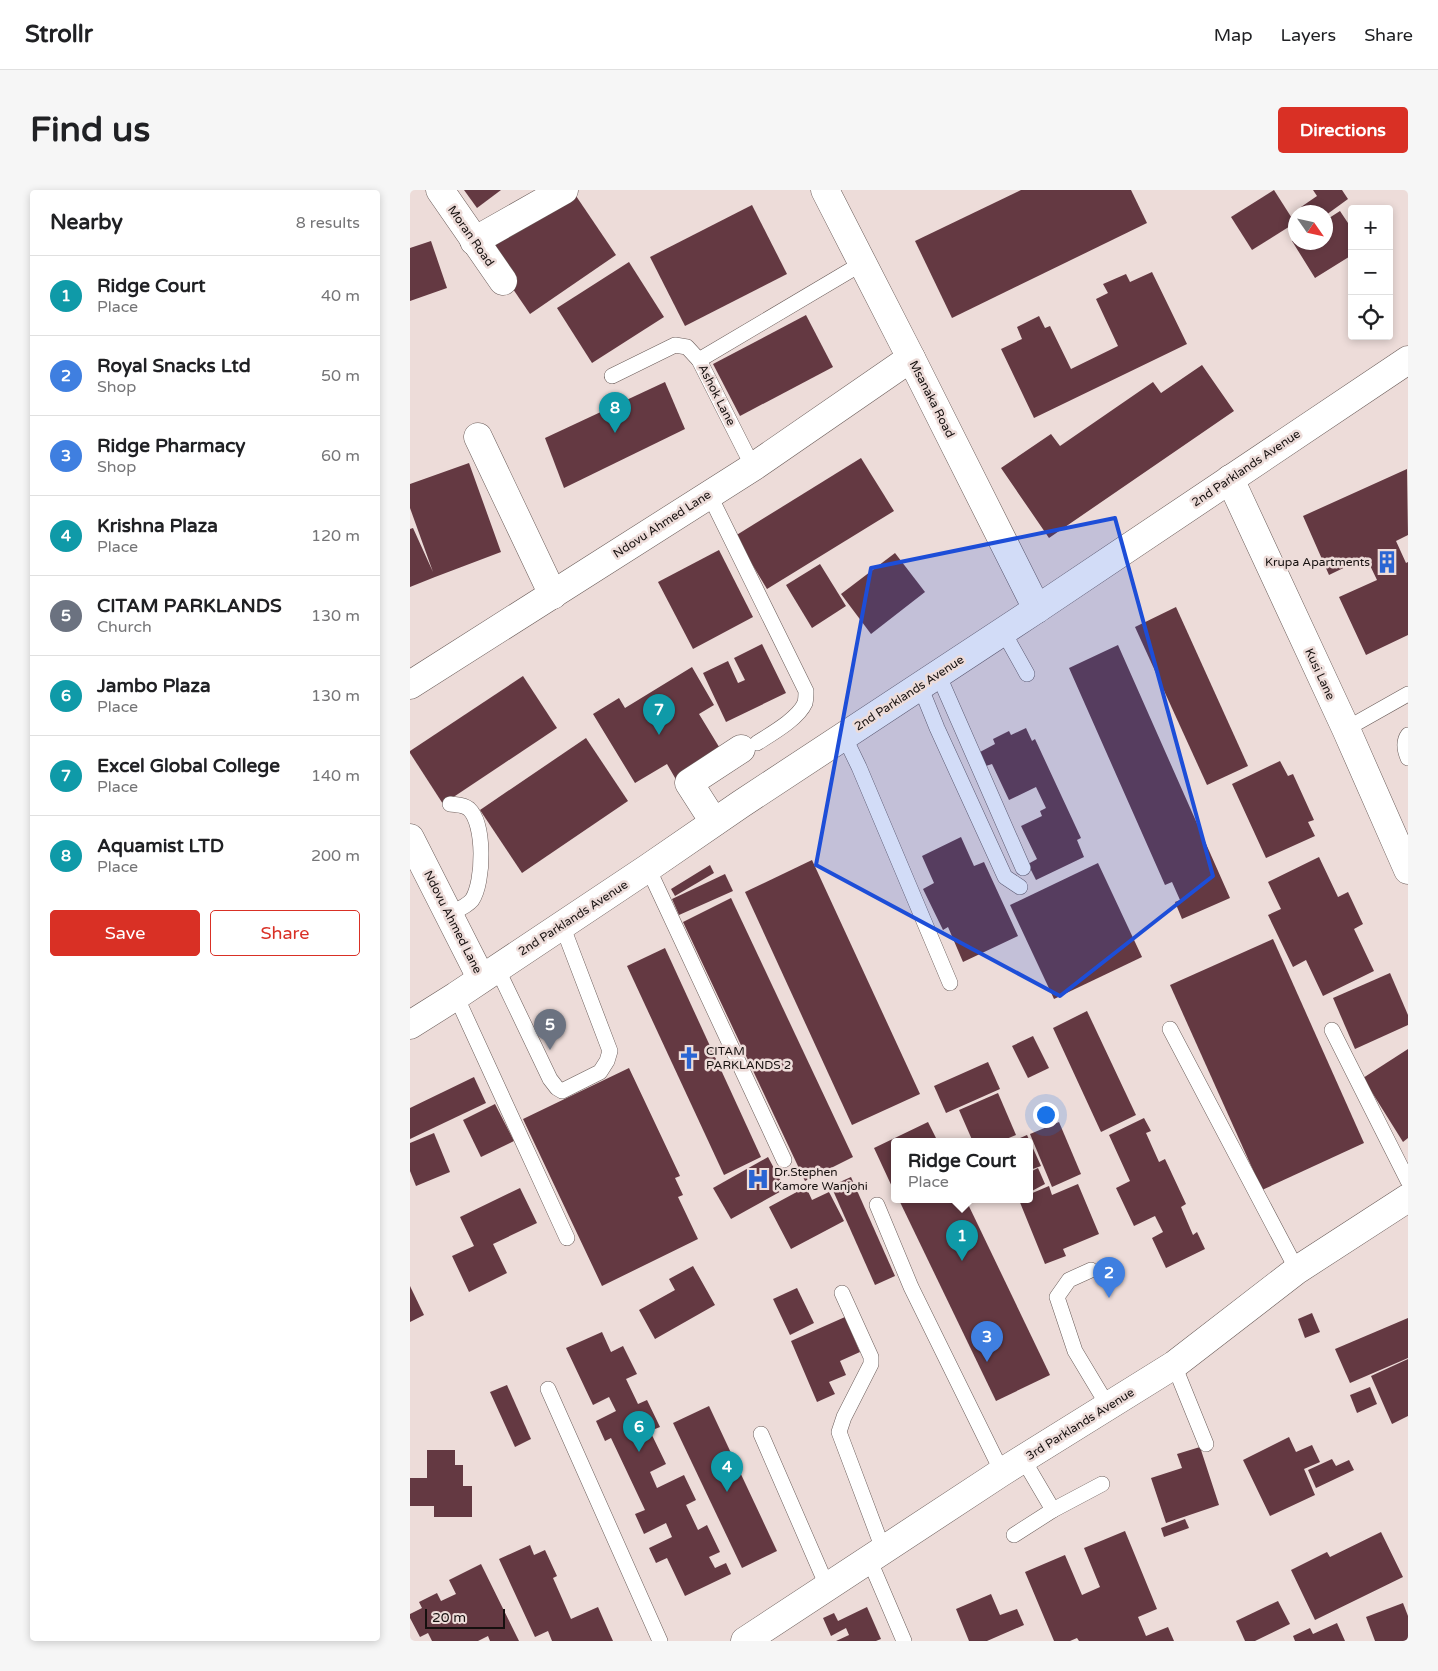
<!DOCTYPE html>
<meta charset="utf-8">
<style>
:root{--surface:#fff;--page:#f6f6f6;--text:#202124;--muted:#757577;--line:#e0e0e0;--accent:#d93025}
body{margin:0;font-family:"Varela Round",sans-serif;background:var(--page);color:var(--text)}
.controls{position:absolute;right:15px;top:15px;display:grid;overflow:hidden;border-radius:5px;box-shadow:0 2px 8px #0003}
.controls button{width:45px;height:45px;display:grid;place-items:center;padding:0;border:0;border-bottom:1px solid var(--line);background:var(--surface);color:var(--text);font:25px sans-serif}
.compass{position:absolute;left:878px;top:15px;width:45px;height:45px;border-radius:50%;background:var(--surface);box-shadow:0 2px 8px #0003;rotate:124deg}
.scale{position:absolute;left:15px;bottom:12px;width:80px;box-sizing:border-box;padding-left:5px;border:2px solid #16100f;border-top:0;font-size:14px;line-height:18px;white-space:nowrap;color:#16100f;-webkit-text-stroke:4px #eddcd9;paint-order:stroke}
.you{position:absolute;left:635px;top:924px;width:18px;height:18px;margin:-12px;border:4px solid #fff;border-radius:50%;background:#1a73e8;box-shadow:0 0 0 8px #1a73e833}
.badge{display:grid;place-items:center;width:32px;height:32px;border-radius:50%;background:var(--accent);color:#fff;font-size:16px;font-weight:700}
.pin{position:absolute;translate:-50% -41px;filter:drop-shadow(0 1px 2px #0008)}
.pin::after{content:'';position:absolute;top:26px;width:18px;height:15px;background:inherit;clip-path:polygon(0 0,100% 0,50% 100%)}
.popup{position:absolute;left:481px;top:948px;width:142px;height:65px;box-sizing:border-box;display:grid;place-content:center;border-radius:5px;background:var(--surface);filter:drop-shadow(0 1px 4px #0005);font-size:16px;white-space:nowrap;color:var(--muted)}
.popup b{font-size:19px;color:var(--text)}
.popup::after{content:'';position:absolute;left:50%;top:100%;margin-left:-10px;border:10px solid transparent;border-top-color:var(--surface)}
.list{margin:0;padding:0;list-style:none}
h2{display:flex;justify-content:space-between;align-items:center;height:65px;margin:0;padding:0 20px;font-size:21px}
h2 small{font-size:16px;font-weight:400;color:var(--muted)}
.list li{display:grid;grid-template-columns:32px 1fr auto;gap:15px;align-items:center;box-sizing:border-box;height:80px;padding:0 20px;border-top:1px solid var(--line)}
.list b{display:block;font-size:19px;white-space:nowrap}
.list p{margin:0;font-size:16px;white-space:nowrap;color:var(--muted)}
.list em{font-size:16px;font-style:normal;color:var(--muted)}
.actions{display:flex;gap:10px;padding:15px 20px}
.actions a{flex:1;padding:11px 0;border:1px solid var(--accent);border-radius:5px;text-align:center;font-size:18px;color:var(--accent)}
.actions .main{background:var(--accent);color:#fff}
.icon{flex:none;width:28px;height:28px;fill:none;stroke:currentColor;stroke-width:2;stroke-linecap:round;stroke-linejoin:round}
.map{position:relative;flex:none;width:998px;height:1451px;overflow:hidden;border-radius:5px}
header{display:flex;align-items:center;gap:30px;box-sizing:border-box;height:70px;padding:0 25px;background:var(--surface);border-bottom:1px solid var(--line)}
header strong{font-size:24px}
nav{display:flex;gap:28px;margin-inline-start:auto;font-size:18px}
.intro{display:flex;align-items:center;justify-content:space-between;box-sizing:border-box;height:120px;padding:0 30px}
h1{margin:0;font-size:35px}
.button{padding:12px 22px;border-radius:5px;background:var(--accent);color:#fff;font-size:18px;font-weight:700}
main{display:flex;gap:30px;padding:0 30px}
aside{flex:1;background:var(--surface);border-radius:5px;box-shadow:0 2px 8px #0003}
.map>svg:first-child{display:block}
.building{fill:#643942}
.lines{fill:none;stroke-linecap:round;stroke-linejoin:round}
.service-casing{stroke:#6a5c59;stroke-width:16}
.minor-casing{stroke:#6a5c59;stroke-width:29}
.service{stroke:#fff;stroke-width:15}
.minor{stroke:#fff;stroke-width:28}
.marked{fill:#1d4ed8;fill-opacity:0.2;stroke:#1d4ed8;stroke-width:4;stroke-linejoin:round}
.labels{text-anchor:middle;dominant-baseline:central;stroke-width:5;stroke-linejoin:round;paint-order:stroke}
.street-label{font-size:12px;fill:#16100f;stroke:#eddcd9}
.poi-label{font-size:12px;fill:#16100f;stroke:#eddcd9;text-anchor:start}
</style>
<header>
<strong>Strollr</strong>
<nav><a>Map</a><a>Layers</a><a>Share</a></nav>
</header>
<div class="intro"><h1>Find us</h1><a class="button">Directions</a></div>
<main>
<aside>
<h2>Nearby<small>8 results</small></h2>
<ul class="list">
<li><span class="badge" style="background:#0f9aa8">1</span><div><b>Ridge Court</b><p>Place</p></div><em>40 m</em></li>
<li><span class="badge" style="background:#3f7fe0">2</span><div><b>Royal Snacks Ltd</b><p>Shop</p></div><em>50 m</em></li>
<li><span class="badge" style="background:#3f7fe0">3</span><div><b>Ridge Pharmacy</b><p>Shop</p></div><em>60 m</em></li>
<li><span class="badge" style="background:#0f9aa8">4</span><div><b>Krishna Plaza</b><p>Place</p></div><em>120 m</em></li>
<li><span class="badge" style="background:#6b7280">5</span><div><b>CITAM PARKLANDS</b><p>Church</p></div><em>130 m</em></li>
<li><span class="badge" style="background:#0f9aa8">6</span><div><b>Jambo Plaza</b><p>Place</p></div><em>130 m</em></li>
<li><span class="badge" style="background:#0f9aa8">7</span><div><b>Excel Global College</b><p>Place</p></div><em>140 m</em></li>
<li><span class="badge" style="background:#0f9aa8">8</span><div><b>Aquamist LTD</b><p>Place</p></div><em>200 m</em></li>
</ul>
<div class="actions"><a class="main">Save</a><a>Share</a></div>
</aside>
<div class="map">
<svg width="998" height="1451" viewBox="0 0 998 1451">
<rect width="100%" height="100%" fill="#eddcd9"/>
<g class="building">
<path d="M54,0H91L67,18Z"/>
<path d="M162,0L206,65L120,124L75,58Z"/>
<path d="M611,0H721L737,33L542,128L505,51Z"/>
<path d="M864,0L885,33L842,60L821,27Z"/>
<path d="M903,0H932L938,9L916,25V22H895L891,17L907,6Z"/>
<path d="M342,15L377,84L275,136L240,67Z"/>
<path d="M930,21L942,39V65L905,88L882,51L886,49V52H916V30Z"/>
<path d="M21,51L37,98L0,111V58Z"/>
<path d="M219,72L254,127L182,173L147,118Z"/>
<path d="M742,82L777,154L624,228L591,159L612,149L607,137L629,126L635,138L640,136L661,179L708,156L686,109L698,103L693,94L716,84L720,92Z"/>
<path d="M396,125L423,177L330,226L303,174Z"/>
<path d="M792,175L824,221L639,348L591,278L641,244L650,256L743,192L751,203Z"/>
<path d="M255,192L275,239L154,298L135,248Z"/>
<path d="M451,268L484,321L357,399L325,346Z"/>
<path d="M59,273L91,362L25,387L0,397V339L3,338L23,382L0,318V294Z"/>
<path d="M997,279L998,345L986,351L996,373L998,372V445L956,465L929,407L967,390L956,367L919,385L893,326Z"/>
<path d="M309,360L343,427L283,459L248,392Z"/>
<path d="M485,363L515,402L461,444L431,404Z"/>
<path d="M410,374L436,416L402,438L376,395Z"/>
<path d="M766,417L838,576L797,595L725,437Z"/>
<path d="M352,454L376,503L316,532L293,483L318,471L328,493L335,490L324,468Z"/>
<path d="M708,455L820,708L772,729L765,712L770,710L762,692L755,695L659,478Z"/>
<path d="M282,477L304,515L289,524L314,565L268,593L257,574L225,593L183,524L209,508L215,518Z"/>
<path d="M113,486L147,538L33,614L0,563V561Z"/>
<path d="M616,538L622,551L625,549L671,648L667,650L674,667L626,690L618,674L627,669L611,636L632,626L630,621L636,618L626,597L599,610L582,574L576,576L570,562L585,554L583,549L599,541L601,545Z"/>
<path d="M176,548L218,611L112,683L70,620Z"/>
<path d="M870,571L878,586L883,584L904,630L898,632L905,646L856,668L822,594Z"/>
<path d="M551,647L564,676L574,672L608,746L553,772L538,737L533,740L513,699L524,693L512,666Z"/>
<path d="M909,667L928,707L938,702L953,734L944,739L964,781L913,806L896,770L883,777L858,725L871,719L858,692Z"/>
<path d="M402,670L510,904L442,935L335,702Z"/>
<path d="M688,673L732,767L644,809L600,715Z"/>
<path d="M300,675L304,683L265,706L261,699Z"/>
<path d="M315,684L323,701L269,725L262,709Z"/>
<path d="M321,708L443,967L395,991L273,732Z"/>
<path d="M863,749L954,953L852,1000L760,795Z"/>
<path d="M255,758L351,967L314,985L217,776Z"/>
<path d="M980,783L998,825V835L945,859L923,808Z"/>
<path d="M677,821L726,925L691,942L643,838Z"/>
<path d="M623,846L639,878L618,888L602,856Z"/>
<path d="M998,859V948L993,952L953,888Z"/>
<path d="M578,872L590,899L536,923L524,896Z"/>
<path d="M219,878L270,986L265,988L273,1005L268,1007L288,1049L192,1096L113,929Z"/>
<path d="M64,887L76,913L0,949V918Z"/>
<path d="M588,903L606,945L589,952H563L549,920Z"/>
<path d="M85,914L104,951L71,967L53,930Z"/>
<path d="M734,928L741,941L736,943L749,972L755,969L776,1014L771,1017L783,1045L787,1042L795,1059L756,1078L742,1048L753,1042L745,1026L724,1036L706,998L720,991L699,945Z"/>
<path d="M518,932L528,952H484V1001L464,958Z"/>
<path d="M649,932L671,984L642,997L620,944Z"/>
<path d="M24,943L40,982L6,996L0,981V953Z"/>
<path d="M617,945L631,976L620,980V952H601Z"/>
<path d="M358,967L375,999L321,1029L303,998Z"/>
<path d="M628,978L635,994L620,1002V982Z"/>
<path d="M441,987L485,1086L465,1095L421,996Z"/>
<path d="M668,994L689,1044L653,1059L656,1066L635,1074L609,1010H620V1004L639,996L642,1005Z"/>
<path d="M396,997L402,1010L419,1002L434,1031L381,1059L359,1017Z"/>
<path d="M110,998L127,1033L83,1054L97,1083L59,1102L42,1066L64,1056L50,1027Z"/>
<path d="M489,1010H556L640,1185L586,1211Z"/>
<path d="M283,1076L305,1115L245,1149L229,1120L265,1100L259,1089Z"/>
<path d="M0,1096L14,1125L0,1132Z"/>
<path d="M387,1098L404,1133L380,1145L363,1109Z"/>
<path d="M902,1123L910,1142L895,1148L888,1129Z"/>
<path d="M435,1127L450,1162L430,1171L436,1185L419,1192L425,1204L407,1212L381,1151Z"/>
<path d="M998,1128V1168L940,1193L925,1159Z"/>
<path d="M192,1142L201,1162L213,1156L227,1184L216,1189L228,1214L237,1210L250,1237L240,1241L256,1274L240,1282L247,1298L274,1285L286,1310L276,1315L288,1340L297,1335L310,1362L299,1367L305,1378L316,1373L321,1384L275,1406L257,1368L246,1373L239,1358L262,1347L256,1333L234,1344L225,1324L235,1320L201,1248L195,1251L186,1231L206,1221L199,1207L183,1215L156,1158Z"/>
<path d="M998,1169V1226L982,1234L961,1186Z"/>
<path d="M97,1195L121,1249L105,1257L80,1202Z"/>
<path d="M960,1197L967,1214L947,1223L940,1205Z"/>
<path d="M299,1216L367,1361L332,1378L263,1233Z"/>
<path d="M879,1247L886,1262L902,1255L910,1272L894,1279L905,1305L860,1326L833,1270Z"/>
<path d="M790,1257L809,1315L756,1333L741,1288L772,1278L767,1264Z"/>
<path d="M17,1260H45V1275H53V1296H62V1327H24V1316H0V1288H17Z"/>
<path d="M922,1269L926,1276L939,1270L944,1280L906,1298L898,1280Z"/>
<path d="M775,1329L779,1338L754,1347L751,1338Z"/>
<path d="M715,1341L747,1419L728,1427L736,1446L758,1437L764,1451H669L667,1448L660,1451H644L615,1382L655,1365L672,1405L690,1397L674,1358Z"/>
<path d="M971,1342L993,1387L905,1430L881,1380L917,1362L920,1367Z"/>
<path d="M120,1355L124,1365L135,1360L147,1386L143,1388L161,1429L188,1417L203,1451H142L138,1441L125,1447L89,1369Z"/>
<path d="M71,1374L109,1451H80L78,1446L68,1451H22L18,1443L10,1447L0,1428V1424L12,1418L9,1412L27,1403L31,1411L46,1404L39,1390Z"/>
<path d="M581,1404L590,1425L607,1419L614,1435L577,1451H559L546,1419Z"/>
<path d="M868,1411L880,1434L845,1451H835L826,1431Z"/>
<path d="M993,1413L998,1426V1451H965L956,1427Z"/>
<path d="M457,1417L471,1449L466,1451H426L439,1445L436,1438L421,1446L413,1428L424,1423L428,1431Z"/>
<path d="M927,1433L935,1451H885L883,1446L900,1438L903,1444Z"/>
</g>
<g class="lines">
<defs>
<g id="service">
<path d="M289,170L451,74"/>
<path d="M202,186L265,155L277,157L289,170L343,277"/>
<path d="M299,304L396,501C396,505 396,509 395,513C388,529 361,544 347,553"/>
<path d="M593,441L617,484"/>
<path d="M528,484L613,678"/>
<path d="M510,496L527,538L595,687L610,697"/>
<path d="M936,539L998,504"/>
<path d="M998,545C993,552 995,561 998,568"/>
<path d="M434,546L449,577L540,793"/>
<path d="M238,678L374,970"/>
<path d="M39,724C47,720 56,717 62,710C74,692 75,634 59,619C53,614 47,615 40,614"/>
<path d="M87,778L140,889L147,898L152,901L190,882L197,871L200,861L152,735"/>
<path d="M46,806L157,1048"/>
<path d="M760,839L887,1080"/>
<path d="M922,840L998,991"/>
<path d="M467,1015L501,1097L592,1282"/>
<path d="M681,1080L659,1090L647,1107L665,1161L698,1216"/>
<path d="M432,1103L461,1167V1174L434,1227L429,1242L473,1359"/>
<path d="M764,1175L796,1254"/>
<path d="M138,1199L250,1451"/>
<path d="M351,1244L417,1396"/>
<path d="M643,1320L692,1294"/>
<path d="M604,1345L643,1320L613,1269"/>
<path d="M459,1369L494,1451"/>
</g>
<g id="minor">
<path d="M30,0L93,91"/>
<path d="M415,0L501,168L627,419"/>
<path d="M64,51L154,0"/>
<path d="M68,247L143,405"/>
<path d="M820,289L936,539L998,680"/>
<path d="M0,495L343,277L501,168"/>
<path d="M304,632L279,593L331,559"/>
<path d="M0,648L71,788"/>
<path d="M0,835L46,806L238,678L331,614L627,419L998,170"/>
<path d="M335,1451L592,1282L764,1175L887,1080L998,1008"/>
</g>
</defs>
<use href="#service" class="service-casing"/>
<use href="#minor" class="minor-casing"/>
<use href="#service" class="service"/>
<use href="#minor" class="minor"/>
</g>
<path class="marked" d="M705,328L803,686L650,806L406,675L461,378Z"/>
<defs>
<symbol id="building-bare" viewBox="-9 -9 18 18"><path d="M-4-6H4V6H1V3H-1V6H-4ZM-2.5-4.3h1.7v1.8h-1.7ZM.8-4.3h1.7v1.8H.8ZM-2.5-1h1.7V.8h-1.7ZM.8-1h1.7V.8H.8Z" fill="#2a65d3" stroke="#eddcd9" stroke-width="2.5" paint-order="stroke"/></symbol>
<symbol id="church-bare" viewBox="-9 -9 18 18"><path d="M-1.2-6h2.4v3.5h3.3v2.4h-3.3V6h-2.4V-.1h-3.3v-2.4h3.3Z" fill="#2a65d3" stroke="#eddcd9" stroke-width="2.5" paint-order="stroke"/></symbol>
<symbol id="hospital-bare" viewBox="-9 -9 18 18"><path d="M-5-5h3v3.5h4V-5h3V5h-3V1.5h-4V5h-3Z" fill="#2a65d3" stroke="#eddcd9" stroke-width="2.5" paint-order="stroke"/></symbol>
</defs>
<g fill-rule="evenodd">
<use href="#building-bare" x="961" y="356" width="32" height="32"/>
<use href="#church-bare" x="263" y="852" width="32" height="32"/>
<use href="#hospital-bare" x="332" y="973" width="32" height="32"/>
</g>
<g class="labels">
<g class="street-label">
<text transform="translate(61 46) rotate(55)">Moran Road</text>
<text transform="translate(307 205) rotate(63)">Ashok Lane</text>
<text transform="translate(522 209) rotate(63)">Msanaka Road</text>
<text transform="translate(836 278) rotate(-34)">2nd Parklands Avenue</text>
<text transform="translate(252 334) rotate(-33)">Ndovu Ahmed Lane</text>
<text transform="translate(910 484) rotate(65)">Kusi Lane</text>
<text transform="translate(499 503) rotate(-33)">2nd Parklands Avenue</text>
<text transform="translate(163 728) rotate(-33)">2nd Parklands Avenue</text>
<text transform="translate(43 732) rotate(63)">Ndovu Ahmed Lane</text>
<text transform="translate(670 1234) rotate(-32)">3rd Parklands Avenue</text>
</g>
<g class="poi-label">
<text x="960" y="372" text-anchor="end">Krupa Apartments</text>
<text x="296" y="861">CITAM<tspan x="296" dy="14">PARKLANDS 2</tspan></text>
<text x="364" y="982">Dr.Stephen<tspan x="364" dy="14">Kamore Wanjohi</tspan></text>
</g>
</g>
</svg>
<div class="controls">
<button>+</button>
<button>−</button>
<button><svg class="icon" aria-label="locate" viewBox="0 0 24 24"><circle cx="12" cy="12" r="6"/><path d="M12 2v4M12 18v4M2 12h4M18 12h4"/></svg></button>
</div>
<svg class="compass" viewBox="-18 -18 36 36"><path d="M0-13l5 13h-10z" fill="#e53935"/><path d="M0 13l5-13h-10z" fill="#757577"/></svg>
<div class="scale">20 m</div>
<div class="you"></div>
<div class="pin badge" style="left:552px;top:1071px;background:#0f9aa8">1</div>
<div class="popup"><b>Ridge Court</b>Place</div>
<div class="pin badge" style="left:699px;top:1108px;background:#3f7fe0">2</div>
<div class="pin badge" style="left:577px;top:1172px;background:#3f7fe0">3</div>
<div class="pin badge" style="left:317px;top:1302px;background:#0f9aa8">4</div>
<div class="pin badge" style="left:140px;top:860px;background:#6b7280">5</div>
<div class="pin badge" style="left:229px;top:1262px;background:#0f9aa8">6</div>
<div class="pin badge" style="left:249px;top:545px;background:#0f9aa8">7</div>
<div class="pin badge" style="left:205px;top:243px;background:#0f9aa8">8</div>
</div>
</main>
